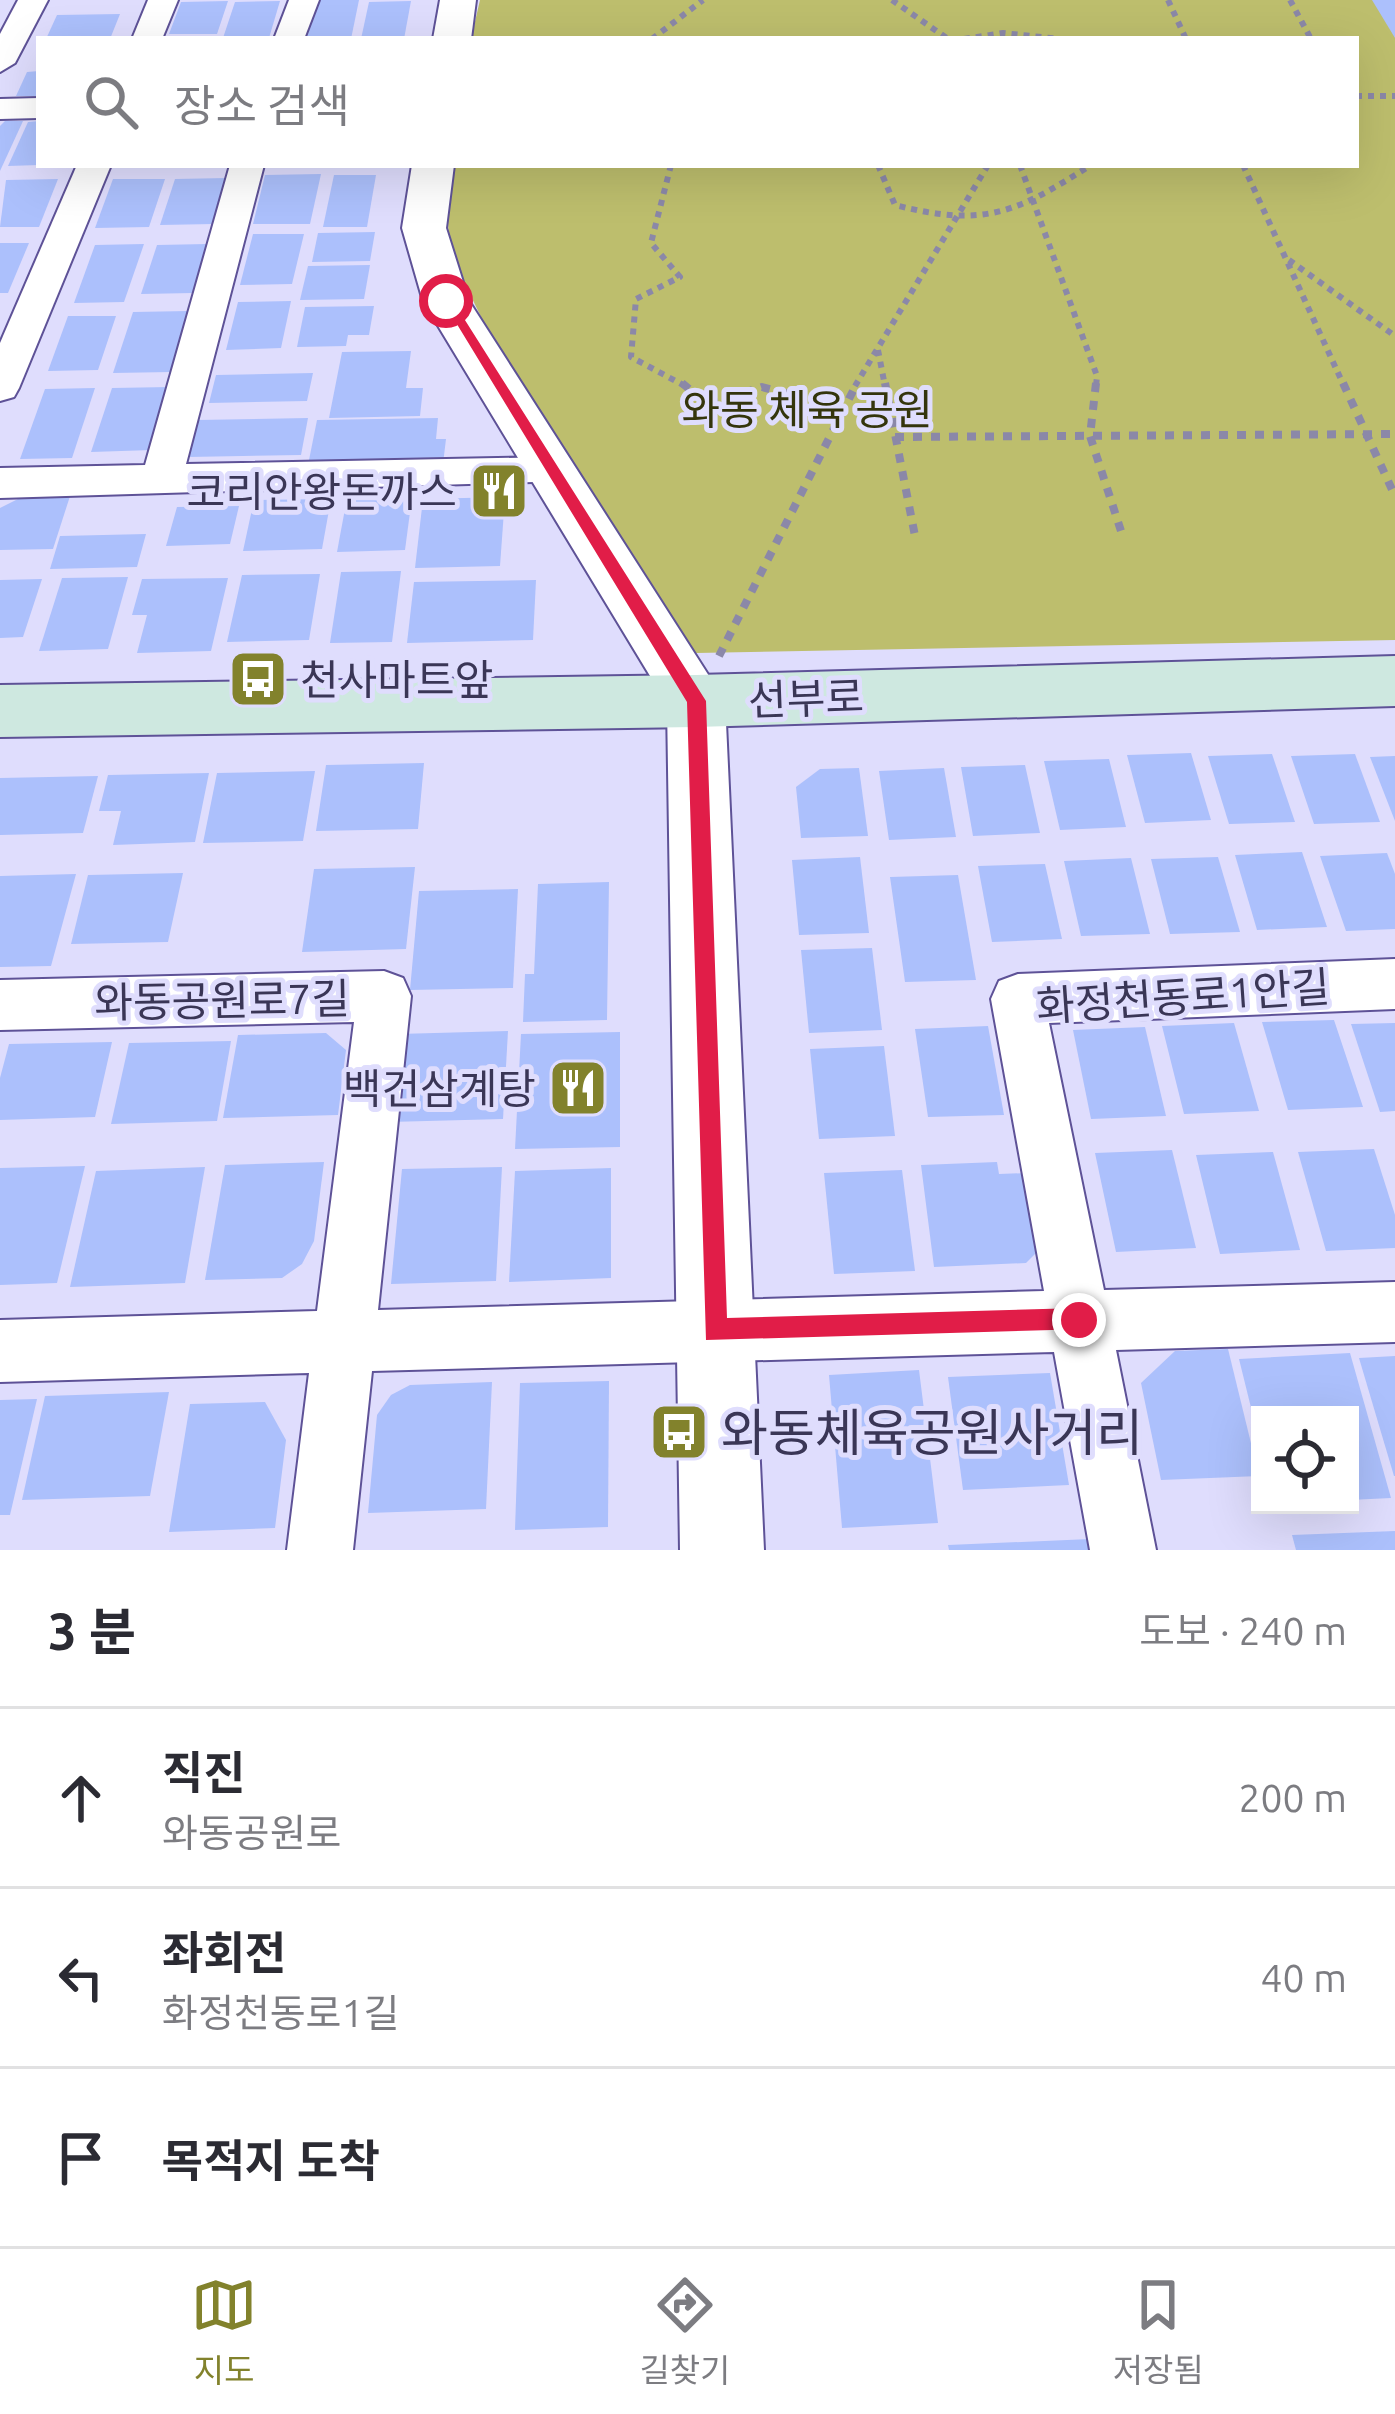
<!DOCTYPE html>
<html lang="ko">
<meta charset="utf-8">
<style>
:root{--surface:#fff;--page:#f7f7f7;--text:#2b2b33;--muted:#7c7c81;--line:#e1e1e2;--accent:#82822c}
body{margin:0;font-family:Ubuntu,"Noto Sans KR",sans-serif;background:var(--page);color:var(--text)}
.controls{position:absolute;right:36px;bottom:36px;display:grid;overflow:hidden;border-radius:0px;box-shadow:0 12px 48px #0002}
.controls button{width:108px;height:108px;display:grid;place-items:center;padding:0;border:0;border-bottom:3px solid var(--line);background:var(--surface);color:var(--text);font:60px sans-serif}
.stop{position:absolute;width:36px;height:36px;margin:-27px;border:9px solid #e11d48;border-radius:50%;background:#fff}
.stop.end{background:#e11d48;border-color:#fff;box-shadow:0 3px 12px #0008}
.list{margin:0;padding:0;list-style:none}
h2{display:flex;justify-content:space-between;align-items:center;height:156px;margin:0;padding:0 48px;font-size:51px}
h2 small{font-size:39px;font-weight:400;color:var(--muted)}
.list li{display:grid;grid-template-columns:78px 1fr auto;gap:36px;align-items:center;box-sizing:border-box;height:180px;padding:0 48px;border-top:3px solid var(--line)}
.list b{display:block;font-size:45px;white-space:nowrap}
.list p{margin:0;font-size:39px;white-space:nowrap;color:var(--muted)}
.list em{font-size:39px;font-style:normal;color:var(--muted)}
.icon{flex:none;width:66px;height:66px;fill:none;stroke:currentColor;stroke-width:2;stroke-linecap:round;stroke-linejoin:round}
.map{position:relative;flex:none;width:1395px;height:1550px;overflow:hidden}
.search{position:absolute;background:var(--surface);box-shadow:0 12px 48px #0002;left:36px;right:36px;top:36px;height:132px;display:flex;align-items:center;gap:30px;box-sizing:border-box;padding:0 42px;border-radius:0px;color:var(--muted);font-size:45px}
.sheet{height:696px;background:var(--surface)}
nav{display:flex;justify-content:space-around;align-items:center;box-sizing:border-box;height:168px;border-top:3px solid var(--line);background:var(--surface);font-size:33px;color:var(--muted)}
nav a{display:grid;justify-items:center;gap:6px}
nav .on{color:var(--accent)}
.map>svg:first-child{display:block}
.green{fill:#bdbe6d}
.building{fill:#acc0fc}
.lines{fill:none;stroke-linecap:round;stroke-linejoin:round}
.minor-casing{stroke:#5e5297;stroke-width:4}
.tertiary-casing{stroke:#5e5297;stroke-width:4}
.secondary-casing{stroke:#5e5297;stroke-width:4}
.path-far1{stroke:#8b88a8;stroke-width:6;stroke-dasharray:6 6;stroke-linecap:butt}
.path{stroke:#8b88a8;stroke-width:8;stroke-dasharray:9 9;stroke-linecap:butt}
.minor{fill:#fff;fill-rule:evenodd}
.tertiary{fill:#fff;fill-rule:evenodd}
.secondary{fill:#cee8e0;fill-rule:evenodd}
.route{fill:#e11d48}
.labels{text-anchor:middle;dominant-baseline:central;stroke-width:10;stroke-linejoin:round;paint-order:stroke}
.park-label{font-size:42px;fill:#34350c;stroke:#dfddfd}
.poi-label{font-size:42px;fill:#3a3656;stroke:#dfddfd;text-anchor:end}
.street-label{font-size:42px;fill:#3a3656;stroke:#dfddfd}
.near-poi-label{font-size:51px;fill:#3a3656;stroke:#dfddfd;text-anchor:start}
</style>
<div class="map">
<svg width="1395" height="1550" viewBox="0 0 1395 1550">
<rect width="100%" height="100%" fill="#dfddfd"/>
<path class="green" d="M480,0H1395V640L642,654L449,250L446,165H1356V39H471Z"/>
<g class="building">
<path d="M316,0H359L351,39H306Z"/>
<path d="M1372,0H1395V38Z"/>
<path d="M228,1L217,34H169L181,2Z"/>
<path d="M280,1L269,38H223L235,2Z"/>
<path d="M411,1L404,39H361L369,2Z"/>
<path d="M120,14L110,39H46L57,15Z"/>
<path d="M39,71V96H16L27,72Z"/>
<path d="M5,121H23L0,171V126Z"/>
<path d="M39,121V165L8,166L28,122Z"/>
<path d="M321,174L310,224H253L265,175Z"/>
<path d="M334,175H376L367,227H323Z"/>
<path d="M227,178L214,224L160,225L175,179Z"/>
<path d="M58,179L39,227H0L6,180Z"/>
<path d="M113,179H165L149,227L95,228Z"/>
<path d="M375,232L370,261L312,262L318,233Z"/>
<path d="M253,234H304L292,284L240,285Z"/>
<path d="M0,243H29L8,293H0Z"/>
<path d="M144,244L124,302L74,303L95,245Z"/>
<path d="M207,244L193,293L141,294L157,245Z"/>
<path d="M370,265L364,299L300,300L308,266Z"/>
<path d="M291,301L281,348L226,350L238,302Z"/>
<path d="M374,306L369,335H348L346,346L297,347L305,307Z"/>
<path d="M189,311L171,372L113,373L133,312Z"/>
<path d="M68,316H116L98,370L48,371Z"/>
<path d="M411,351L406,388H423L420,416L329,418L342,352Z"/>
<path d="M313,373L307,401L209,403L216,375Z"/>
<path d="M170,387L152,450L91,452L112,388Z"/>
<path d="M95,388L72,458L20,459L45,389Z"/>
<path d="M308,418L301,455L188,457L197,420Z"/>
<path d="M438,418L436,439H446L442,472L306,475L317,420Z"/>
<path d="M30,493H71L53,549L0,550V508Z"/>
<path d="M412,497L405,550L337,552L347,498Z"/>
<path d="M505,497L500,566L415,568L423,499Z"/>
<path d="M331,499L322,549L243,551L254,500Z"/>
<path d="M239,506L230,544L166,546L177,507Z"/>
<path d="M146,534L137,567L50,569L60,536Z"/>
<path d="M401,571L392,642L330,643L341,572Z"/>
<path d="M320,574L309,640L227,642L242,575Z"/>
<path d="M128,577L108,649L39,651L62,578Z"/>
<path d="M228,578L211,651L137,653L147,615H132L142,579Z"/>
<path d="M42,579L23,637L0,638V580Z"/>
<path d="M536,580L533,640L407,643L414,582Z"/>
<path d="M1191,753L1211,820L1145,823L1127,755Z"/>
<path d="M1272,754L1295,822L1229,824L1208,756Z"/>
<path d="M1355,754L1380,822L1314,824L1291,756Z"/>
<path d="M1395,756V821L1370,757Z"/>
<path d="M1109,759L1126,827L1060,830L1044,761Z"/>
<path d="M424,763L418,829L316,831L326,765Z"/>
<path d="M1025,765L1040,833L973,836L961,767Z"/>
<path d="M859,768L868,836L801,838L796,787L820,769Z"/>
<path d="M944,768L956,837L889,840L879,771Z"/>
<path d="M315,771L303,841L203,843L217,773Z"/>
<path d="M209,773L195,842L113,845L121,811H99L108,775Z"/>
<path d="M98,776L83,833L0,835V778Z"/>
<path d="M1302,852L1327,927L1257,930L1235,855Z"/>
<path d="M1387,853L1395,874V929L1346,931L1320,856Z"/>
<path d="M860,857L869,933L799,935L792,860Z"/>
<path d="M1218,857L1240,932L1170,934L1151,859Z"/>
<path d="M1131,858L1150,934L1081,936L1064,861Z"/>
<path d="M1045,864L1062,939L992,942L978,866Z"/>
<path d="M415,867L406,949L302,952L314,869Z"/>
<path d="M183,873L168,942L71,944L88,875Z"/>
<path d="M76,874L51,966L0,967V876Z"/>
<path d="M958,875L976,980L905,982L890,877Z"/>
<path d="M609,882L607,1020L523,1022L525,974H534L538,884Z"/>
<path d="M518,889L513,988L410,990L419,891Z"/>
<path d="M872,948L882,1030L809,1033L801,950Z"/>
<path d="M1334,1020L1363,1107L1288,1110L1262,1022Z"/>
<path d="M1234,1023L1259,1111L1184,1114L1162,1026Z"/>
<path d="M1395,1023V1111L1380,1112L1351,1024Z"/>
<path d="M988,1026L1004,1115L928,1117L915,1029Z"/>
<path d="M1145,1027L1166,1116L1091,1119L1073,1030Z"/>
<path d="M508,1031L503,1119L389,1122L398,1034Z"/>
<path d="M620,1032V1147L515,1149L521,1034Z"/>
<path d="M326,1033L346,1050L338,1115L223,1118L238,1035Z"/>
<path d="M231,1041L217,1121L111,1124L129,1043Z"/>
<path d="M112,1042L95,1117L0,1120V1078L9,1044Z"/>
<path d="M884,1046L895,1136L819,1139L810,1049Z"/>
<path d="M1374,1149L1395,1215V1248L1326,1251L1298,1152Z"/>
<path d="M1172,1150L1196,1248L1116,1252L1095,1153Z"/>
<path d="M1273,1152L1300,1250L1220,1254L1196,1155Z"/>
<path d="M324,1162L314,1241L302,1264L282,1278L205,1280L225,1165Z"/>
<path d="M997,1162L999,1174L1029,1173L1042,1247L1026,1263L934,1267L921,1165Z"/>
<path d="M85,1166L57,1283L0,1285V1168Z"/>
<path d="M205,1167L185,1283L70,1287L96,1171Z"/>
<path d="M502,1167L496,1281L391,1284L402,1169Z"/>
<path d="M611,1168V1278L509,1282L515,1171Z"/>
<path d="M902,1170L915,1271L834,1274L824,1173Z"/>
<path d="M1228,1349L1259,1476L1161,1480L1141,1383L1175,1351Z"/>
<path d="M1350,1353L1391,1498L1350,1500V1415H1260L1258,1436L1239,1359Z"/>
<path d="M1395,1356V1476H1394L1359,1358Z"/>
<path d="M919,1370L938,1523L842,1528L829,1375Z"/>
<path d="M1050,1373L1069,1485L963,1490L948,1377Z"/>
<path d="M609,1381L608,1527L515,1530L520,1383Z"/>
<path d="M492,1382L486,1509L368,1513L377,1415L391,1395L410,1385Z"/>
<path d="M169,1392L150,1496L22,1500L45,1396Z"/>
<path d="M37,1399L10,1515H0V1400Z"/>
<path d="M265,1402L286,1440L275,1528L169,1532L190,1404Z"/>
<path d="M1395,1531V1550H1296L1292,1535Z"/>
<path d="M1090,1539L1092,1550H949L948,1545Z"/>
</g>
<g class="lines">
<defs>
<g id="minor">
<path d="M18,0H48L15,63L0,72V34Z"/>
<path d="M148,0H178L162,39H132Z"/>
<path d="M289,0H319L304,39H274Z"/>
<path d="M39,98V118L0,119V99Z"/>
<path d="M77,165H111L19,388L14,397L0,401V343Z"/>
<path d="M230,165H264L186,464L554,457L568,461L574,471L568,481L0,498V468L145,465Z"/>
<path d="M1395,959V1009L1049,1023L1104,1290L1395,1282V1342L1116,1350L1156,1550H1090L1054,1352L372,1371L353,1550H287L309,1373L0,1382V1320L317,1311L354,1022L0,1030V980L384,971L403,978L411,996L378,1310L1044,1291L991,999L999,981L1018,974Z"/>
</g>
<g id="tertiary">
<path d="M440,0H476L471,39H433Z"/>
<path d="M412,165H454L446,228L469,301L725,701L764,1550H680L667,704L423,301L402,228Z"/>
</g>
<path id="secondary" d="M1395,656V706L696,727L0,737V685L696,675Z"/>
</defs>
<use href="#minor" class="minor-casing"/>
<use href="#tertiary" class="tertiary-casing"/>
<use href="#secondary" class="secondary-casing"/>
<g class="path-far1">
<path d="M892,0L948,39"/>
<path d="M1168,0L1186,39"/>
<path d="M1290,0L1311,39"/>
<path d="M652,39L703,0"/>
<path d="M964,39L1003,33L1060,39"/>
<path d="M1356,96H1395"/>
<path d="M671,165L651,243L680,277L636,299L631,357L685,386"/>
<path d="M878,165L895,205C984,228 1016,213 1091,165"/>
<path d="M1020,165L1097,376L1096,386"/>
<path d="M1243,165L1344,386"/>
<path d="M1289,260L1395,336"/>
<path d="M878,350L885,386"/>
<path d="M855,386L988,165"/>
</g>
<g class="path">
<path d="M682,383L708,405L762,387L842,408"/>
<path d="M885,383L915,536"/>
<path d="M1096,383L1090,436L1122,534"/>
<path d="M1343,383L1395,496"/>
<path d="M895,437L1395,434"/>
<path d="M719,656L857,383"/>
</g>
<use href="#minor" class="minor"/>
<use href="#tertiary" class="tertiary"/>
<use href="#secondary" class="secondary"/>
</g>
<path class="route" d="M441,298H451L706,701L727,1318L1079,1308L1092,1320L1088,1329L706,1340L687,702Z"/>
<defs>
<symbol id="restaurant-square" viewBox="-11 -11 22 22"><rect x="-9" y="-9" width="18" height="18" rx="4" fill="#82822c" stroke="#dfddfd"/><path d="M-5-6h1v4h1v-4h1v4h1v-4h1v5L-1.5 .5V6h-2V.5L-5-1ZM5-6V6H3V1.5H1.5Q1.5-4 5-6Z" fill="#fff"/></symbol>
<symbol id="bus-square" viewBox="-11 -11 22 22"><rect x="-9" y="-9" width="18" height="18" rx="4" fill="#82822c" stroke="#dfddfd"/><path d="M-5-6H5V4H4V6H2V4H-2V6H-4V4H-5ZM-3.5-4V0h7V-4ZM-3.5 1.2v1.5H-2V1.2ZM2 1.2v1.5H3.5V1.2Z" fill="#fff"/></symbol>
</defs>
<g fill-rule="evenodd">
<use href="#restaurant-square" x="466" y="458" width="66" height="66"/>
<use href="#bus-square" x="225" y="646" width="66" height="66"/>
<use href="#restaurant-square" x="545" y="1055" width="66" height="66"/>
<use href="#bus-square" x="646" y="1399" width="66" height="66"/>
</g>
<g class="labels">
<g class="park-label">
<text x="807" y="409">와동 체육 공원</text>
</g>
<g class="poi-label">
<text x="457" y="491">코리안왕돈까스</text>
<text x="300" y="679" text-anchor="start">천사마트앞</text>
<text x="536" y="1088">백건삼계탕</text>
</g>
<g class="street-label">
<text transform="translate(806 698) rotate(-2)">선부로</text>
<text transform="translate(1183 996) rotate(-4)">화정천동로1안길</text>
<text transform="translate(222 1000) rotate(-1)">와동공원로7길</text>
</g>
<g class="near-poi-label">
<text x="721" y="1432">와동체육공원사거리</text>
</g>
</g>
</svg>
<div class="controls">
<button><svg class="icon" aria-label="locate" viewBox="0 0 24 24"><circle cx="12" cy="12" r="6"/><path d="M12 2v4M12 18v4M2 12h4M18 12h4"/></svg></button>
</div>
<div class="stop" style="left:446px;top:301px"></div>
<div class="stop end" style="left:1079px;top:1320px"></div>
<div class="search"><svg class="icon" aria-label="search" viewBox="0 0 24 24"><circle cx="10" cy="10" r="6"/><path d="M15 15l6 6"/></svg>장소 검색</div>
</div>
<section class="sheet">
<h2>3 분<small>도보 · 240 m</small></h2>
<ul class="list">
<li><svg class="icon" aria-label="ahead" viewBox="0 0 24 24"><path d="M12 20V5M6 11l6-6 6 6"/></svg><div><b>직진</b><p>와동공원로</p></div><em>200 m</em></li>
<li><svg class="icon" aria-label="left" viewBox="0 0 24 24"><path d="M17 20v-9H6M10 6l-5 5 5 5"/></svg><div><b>좌회전</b><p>화정천동로1길</p></div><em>40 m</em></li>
<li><svg class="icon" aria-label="arrive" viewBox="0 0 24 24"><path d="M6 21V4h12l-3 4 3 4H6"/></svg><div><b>목적지 도착</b></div></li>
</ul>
</section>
<nav>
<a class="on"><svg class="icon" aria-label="map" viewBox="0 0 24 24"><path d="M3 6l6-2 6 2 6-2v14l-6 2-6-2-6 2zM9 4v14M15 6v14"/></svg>지도</a>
<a><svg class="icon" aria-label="directions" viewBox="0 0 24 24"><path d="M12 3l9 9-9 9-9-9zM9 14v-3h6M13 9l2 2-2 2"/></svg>길찾기</a>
<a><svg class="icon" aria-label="saved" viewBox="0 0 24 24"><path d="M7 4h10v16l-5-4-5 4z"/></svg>저장됨</a>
</nav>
